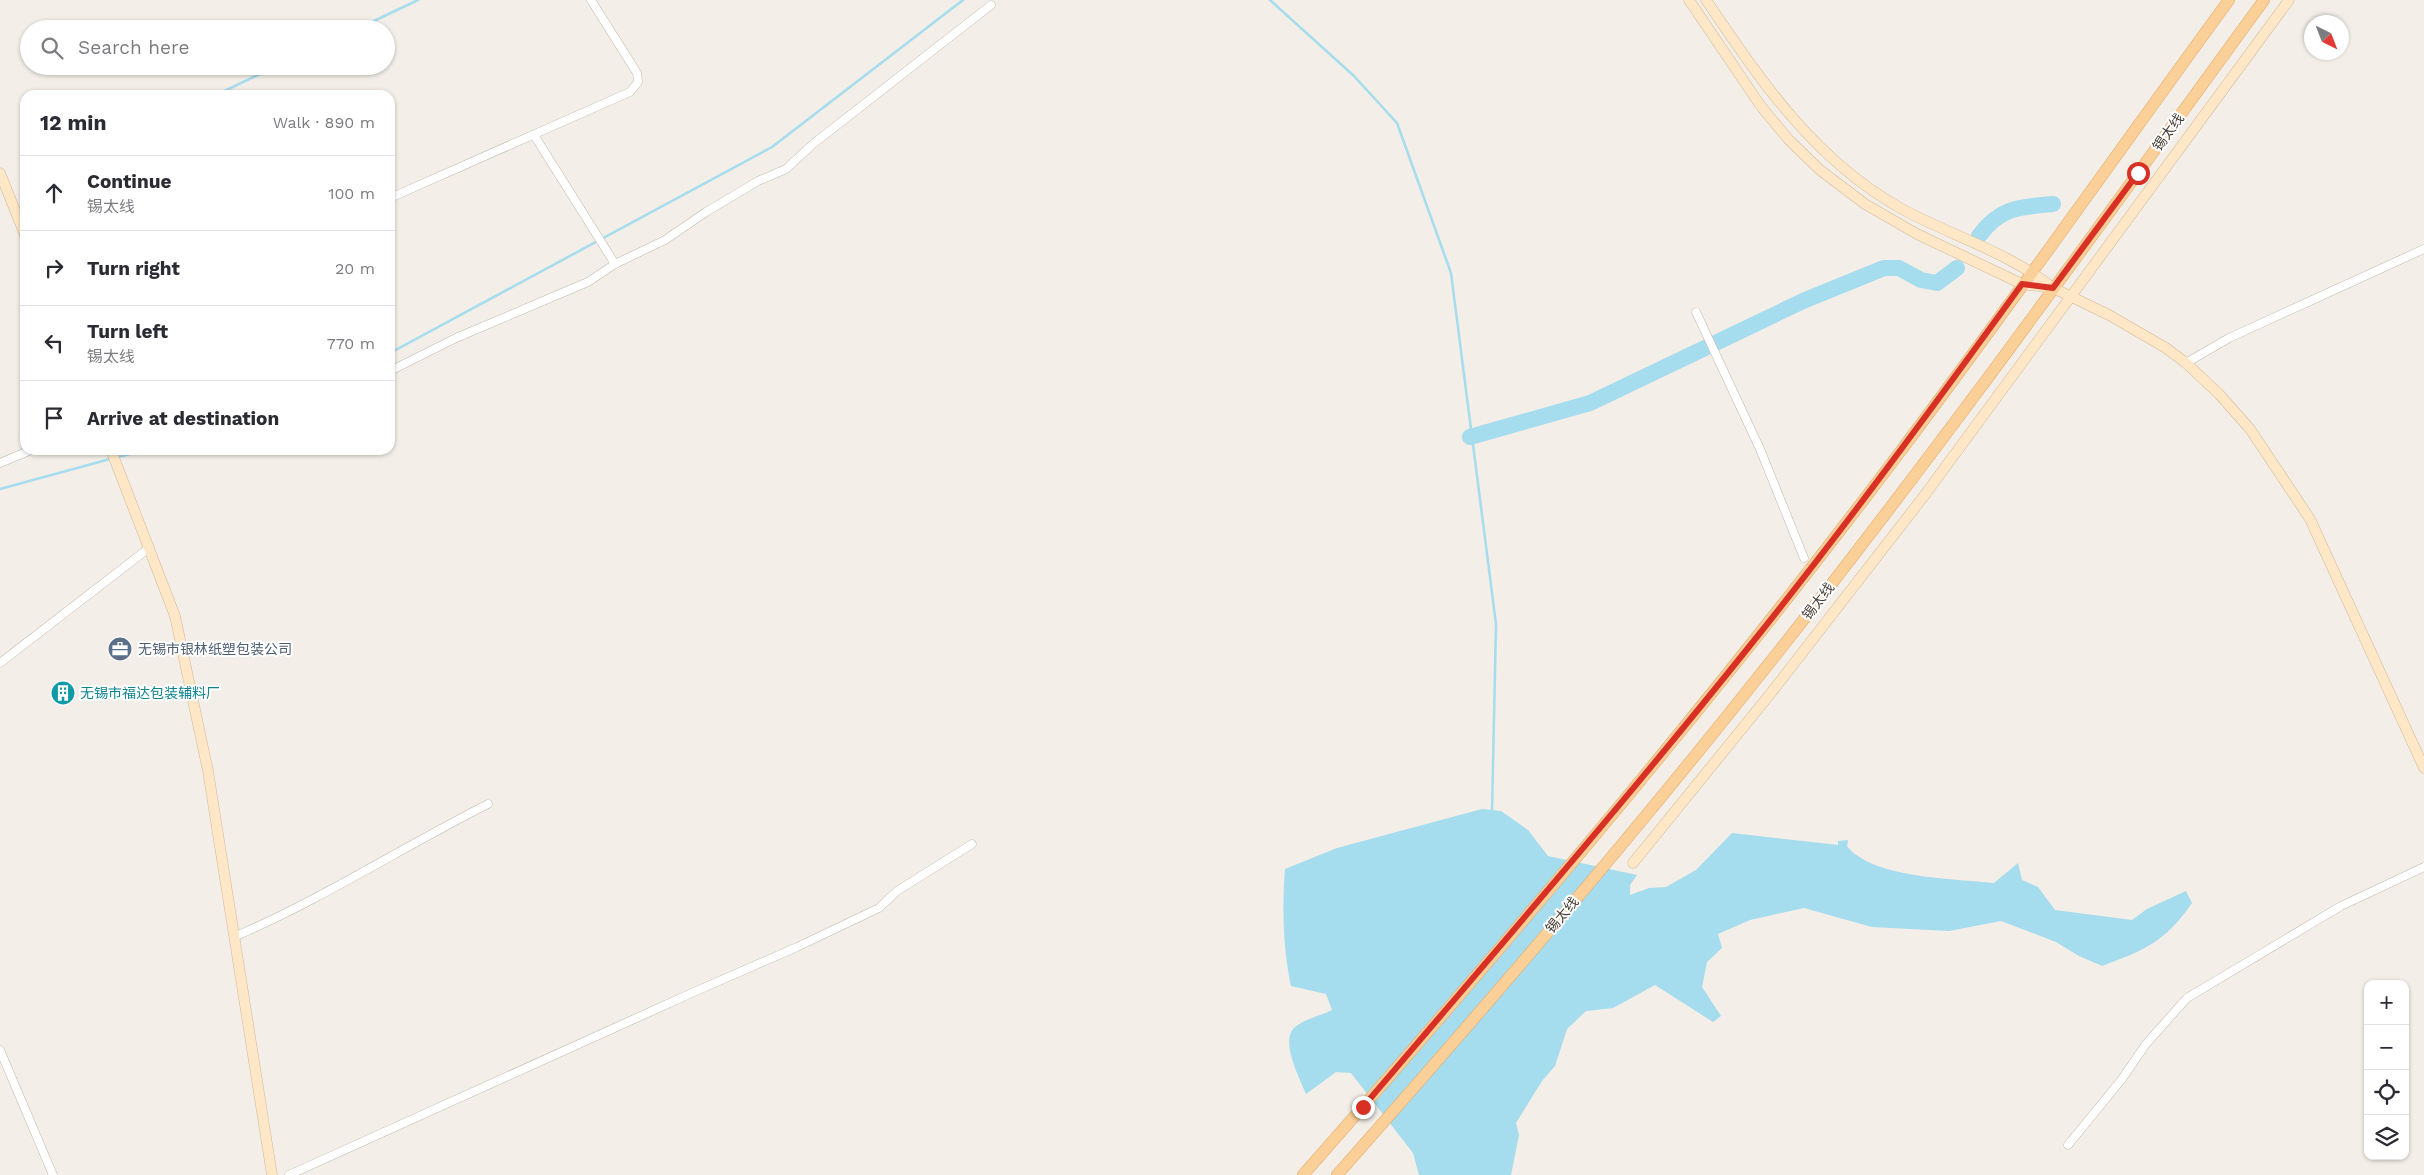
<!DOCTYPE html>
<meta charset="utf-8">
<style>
:root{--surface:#fff;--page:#f2f2f3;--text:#2b2b33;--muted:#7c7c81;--line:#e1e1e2}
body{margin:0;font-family:"Work Sans","Noto Sans SC",sans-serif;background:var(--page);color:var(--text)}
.controls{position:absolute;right:15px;bottom:15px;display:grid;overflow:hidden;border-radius:10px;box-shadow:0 1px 4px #0004}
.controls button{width:45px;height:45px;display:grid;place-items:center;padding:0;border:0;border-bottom:1px solid var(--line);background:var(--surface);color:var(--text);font:25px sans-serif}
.compass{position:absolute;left:2304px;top:15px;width:45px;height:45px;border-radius:50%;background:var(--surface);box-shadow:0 1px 4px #0004;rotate:138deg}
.stop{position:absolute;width:15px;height:15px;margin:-11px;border:4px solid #d93025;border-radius:50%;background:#fff}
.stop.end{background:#d93025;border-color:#fff;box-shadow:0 1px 5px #0008}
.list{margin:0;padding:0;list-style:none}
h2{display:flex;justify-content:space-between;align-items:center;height:65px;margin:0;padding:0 20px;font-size:21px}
h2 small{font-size:16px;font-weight:400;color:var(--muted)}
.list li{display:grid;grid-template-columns:32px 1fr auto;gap:15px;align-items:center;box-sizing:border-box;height:75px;padding:0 20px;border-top:1px solid var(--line)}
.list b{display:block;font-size:19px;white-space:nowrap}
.list p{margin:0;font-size:16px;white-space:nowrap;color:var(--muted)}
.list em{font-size:16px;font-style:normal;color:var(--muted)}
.icon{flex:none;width:28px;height:28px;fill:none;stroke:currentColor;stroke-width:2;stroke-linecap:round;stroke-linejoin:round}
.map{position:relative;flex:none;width:2424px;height:1175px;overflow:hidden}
.search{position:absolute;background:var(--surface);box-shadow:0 1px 4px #0004;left:20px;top:20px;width:375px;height:55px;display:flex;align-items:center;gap:12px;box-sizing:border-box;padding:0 18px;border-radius:28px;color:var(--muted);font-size:19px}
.panel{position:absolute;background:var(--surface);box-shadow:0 1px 4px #0004;left:20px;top:90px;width:375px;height:365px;border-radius:15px}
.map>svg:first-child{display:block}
.water{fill:#a5dcee}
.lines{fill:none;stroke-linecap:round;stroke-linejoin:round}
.stream{stroke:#a5dcee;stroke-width:2.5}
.river{stroke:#a5dcee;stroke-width:16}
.street-casing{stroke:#c1b7ad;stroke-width:9}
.secondary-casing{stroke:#d2b998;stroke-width:11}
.primary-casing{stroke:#e0a868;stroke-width:12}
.street{stroke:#fff;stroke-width:8}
.secondary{stroke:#fde7c7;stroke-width:10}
.primary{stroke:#fbcf98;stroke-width:11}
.route{stroke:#d93025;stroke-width:6}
.labels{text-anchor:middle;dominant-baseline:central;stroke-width:4;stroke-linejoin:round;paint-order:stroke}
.street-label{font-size:14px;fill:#463d36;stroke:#fff}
.service-label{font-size:14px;fill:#4e5e75;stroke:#fff;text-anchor:start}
.culture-label{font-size:14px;fill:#0d838f;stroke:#fff;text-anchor:start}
</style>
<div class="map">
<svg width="2424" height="1175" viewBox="0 0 2424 1175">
<rect width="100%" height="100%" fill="#f3eee7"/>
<path class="water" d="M1482,809L1501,811L1528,830L1548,856L1637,875L1630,885V895L1649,888L1666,887L1696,870L1732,833L1838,845V841L1848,840L1847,846C1871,878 1955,879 1994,883L2018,863L2022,880L2038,887L2055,910L2132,920L2147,909L2186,891L2192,903C2165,942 2145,950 2102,966L2079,956L2056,942L2001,921L1949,931L1872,927L1804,908L1750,920L1718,934L1722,948L1707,962L1702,987L1721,1016L1713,1022L1655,985L1613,1008L1586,1011L1567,1029L1555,1066L1542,1081L1516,1123L1519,1135L1511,1175H1419L1413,1153L1351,1073L1336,1072L1306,1094C1300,1079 1280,1041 1294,1028C1304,1019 1320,1016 1332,1010L1326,994L1291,986C1283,949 1282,907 1285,869L1337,848Z"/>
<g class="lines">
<g class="stream">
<path d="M1270,0L1354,76L1397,123L1451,273L1496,624L1492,812"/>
<path d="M357,29L418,0"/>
<path d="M216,95L277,66"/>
<path d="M390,353L772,147L963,0"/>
<path d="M118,457L146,450"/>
<path d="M0,489L110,459"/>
</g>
<g class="river">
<path d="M1979,236C2000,207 2020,207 2053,204"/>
<path d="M1470,437L1590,403L1803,301L1884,268H1899L1921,280L1937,283L1957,268"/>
</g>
<defs>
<g id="street">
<path d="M534,135L615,264"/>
<path d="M390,198L630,92L638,82L637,73L591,0"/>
<path d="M1696,312L1760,449L1804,558"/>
<path d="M2186,363L2229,338L2424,249"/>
<path d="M390,371L456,338L588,282L615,264L665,240L706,212L758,181L786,169L813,144L991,5"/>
<path d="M0,463L31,450"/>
<path d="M0,663L149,548"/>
<path d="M234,937C322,899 403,847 488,804"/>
<path d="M0,1050L53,1175"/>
<path d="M2068,1145L2122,1079L2146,1044L2187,998L2341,906L2424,867"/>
<path d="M289,1175L694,992L797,947L879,908L897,891L972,844"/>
</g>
<g id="secondary">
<path d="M1689,0L1760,105L1788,139L1820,170L1865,204L1917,234L2022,284L2053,288C2008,252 1952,236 1902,209C1814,160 1761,81 1706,0"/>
<path d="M0,173L25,235"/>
<path d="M2053,288L2109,315L2166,348L2186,363L2219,394L2250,429L2310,519L2424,768"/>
<path d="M111,450L175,616L208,771L272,1175"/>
<path d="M1633,863L1771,693L1924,496L2289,0"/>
</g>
<g id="primary">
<path d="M1303,1175C1508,942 1710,704 1897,456C2010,306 2118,152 2229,0"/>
<path d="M1337,1175C1480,1013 1621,850 1755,681C1932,460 2097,229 2264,0"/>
</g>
</defs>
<use href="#street" class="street-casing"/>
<use href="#secondary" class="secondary-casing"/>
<use href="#primary" class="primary-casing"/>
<use href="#street" class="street"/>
<use href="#secondary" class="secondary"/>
<use href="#primary" class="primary"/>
</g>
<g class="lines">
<path class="route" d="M1363,1107C1492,955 1623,804 1748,648C1843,530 1933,407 2022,284L2053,288L2138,173"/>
</g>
<defs>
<symbol id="office-disc" viewBox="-11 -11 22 22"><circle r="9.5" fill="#5c6f8a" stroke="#fff"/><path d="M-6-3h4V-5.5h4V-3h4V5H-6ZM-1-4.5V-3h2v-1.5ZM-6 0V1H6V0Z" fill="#fff"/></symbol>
<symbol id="building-disc" viewBox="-11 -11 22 22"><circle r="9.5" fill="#0f9aa8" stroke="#fff"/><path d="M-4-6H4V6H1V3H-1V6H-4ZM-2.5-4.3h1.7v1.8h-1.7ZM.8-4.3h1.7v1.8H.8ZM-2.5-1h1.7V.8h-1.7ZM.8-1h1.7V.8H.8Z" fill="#fff"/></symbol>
</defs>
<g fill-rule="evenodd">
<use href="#office-disc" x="106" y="635" width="28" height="28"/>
<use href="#building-disc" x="49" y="679" width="28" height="28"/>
</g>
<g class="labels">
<g class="street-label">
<text transform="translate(2168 132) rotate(-54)">锡太线</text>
<text transform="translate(1818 601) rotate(-52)">锡太线</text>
<text transform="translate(1562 915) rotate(-50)">锡太线</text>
</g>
<g class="service-label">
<text x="138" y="649">无锡市银林纸塑包装公司</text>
</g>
<g class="culture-label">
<text x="80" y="693">无锡市福达包装辅料厂</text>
</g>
</g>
</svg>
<div class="controls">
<button>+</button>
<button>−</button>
<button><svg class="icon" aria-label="locate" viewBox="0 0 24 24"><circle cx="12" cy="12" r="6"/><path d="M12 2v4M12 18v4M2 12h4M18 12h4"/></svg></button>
<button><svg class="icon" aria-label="layers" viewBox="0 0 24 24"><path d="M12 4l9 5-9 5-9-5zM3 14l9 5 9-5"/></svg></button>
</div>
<svg class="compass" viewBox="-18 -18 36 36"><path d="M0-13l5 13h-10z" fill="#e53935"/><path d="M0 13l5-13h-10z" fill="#7c7c81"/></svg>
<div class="stop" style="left:2138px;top:173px"></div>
<div class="stop end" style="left:1363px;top:1107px"></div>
<div class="search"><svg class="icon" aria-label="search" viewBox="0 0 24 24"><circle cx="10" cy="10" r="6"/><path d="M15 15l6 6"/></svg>Search here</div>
<section class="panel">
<h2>12 min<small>Walk · 890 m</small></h2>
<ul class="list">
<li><svg class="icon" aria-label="ahead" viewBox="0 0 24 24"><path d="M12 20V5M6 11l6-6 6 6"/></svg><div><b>Continue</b><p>锡太线</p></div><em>100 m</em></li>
<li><svg class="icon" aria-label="right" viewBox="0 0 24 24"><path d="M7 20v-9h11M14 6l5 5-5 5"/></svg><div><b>Turn right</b></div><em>20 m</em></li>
<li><svg class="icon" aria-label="left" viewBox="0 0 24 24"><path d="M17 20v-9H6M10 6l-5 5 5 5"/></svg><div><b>Turn left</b><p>锡太线</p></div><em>770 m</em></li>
<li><svg class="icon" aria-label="arrive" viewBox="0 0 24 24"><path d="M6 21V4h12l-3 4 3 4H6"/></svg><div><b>Arrive at destination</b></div></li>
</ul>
</section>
</div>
